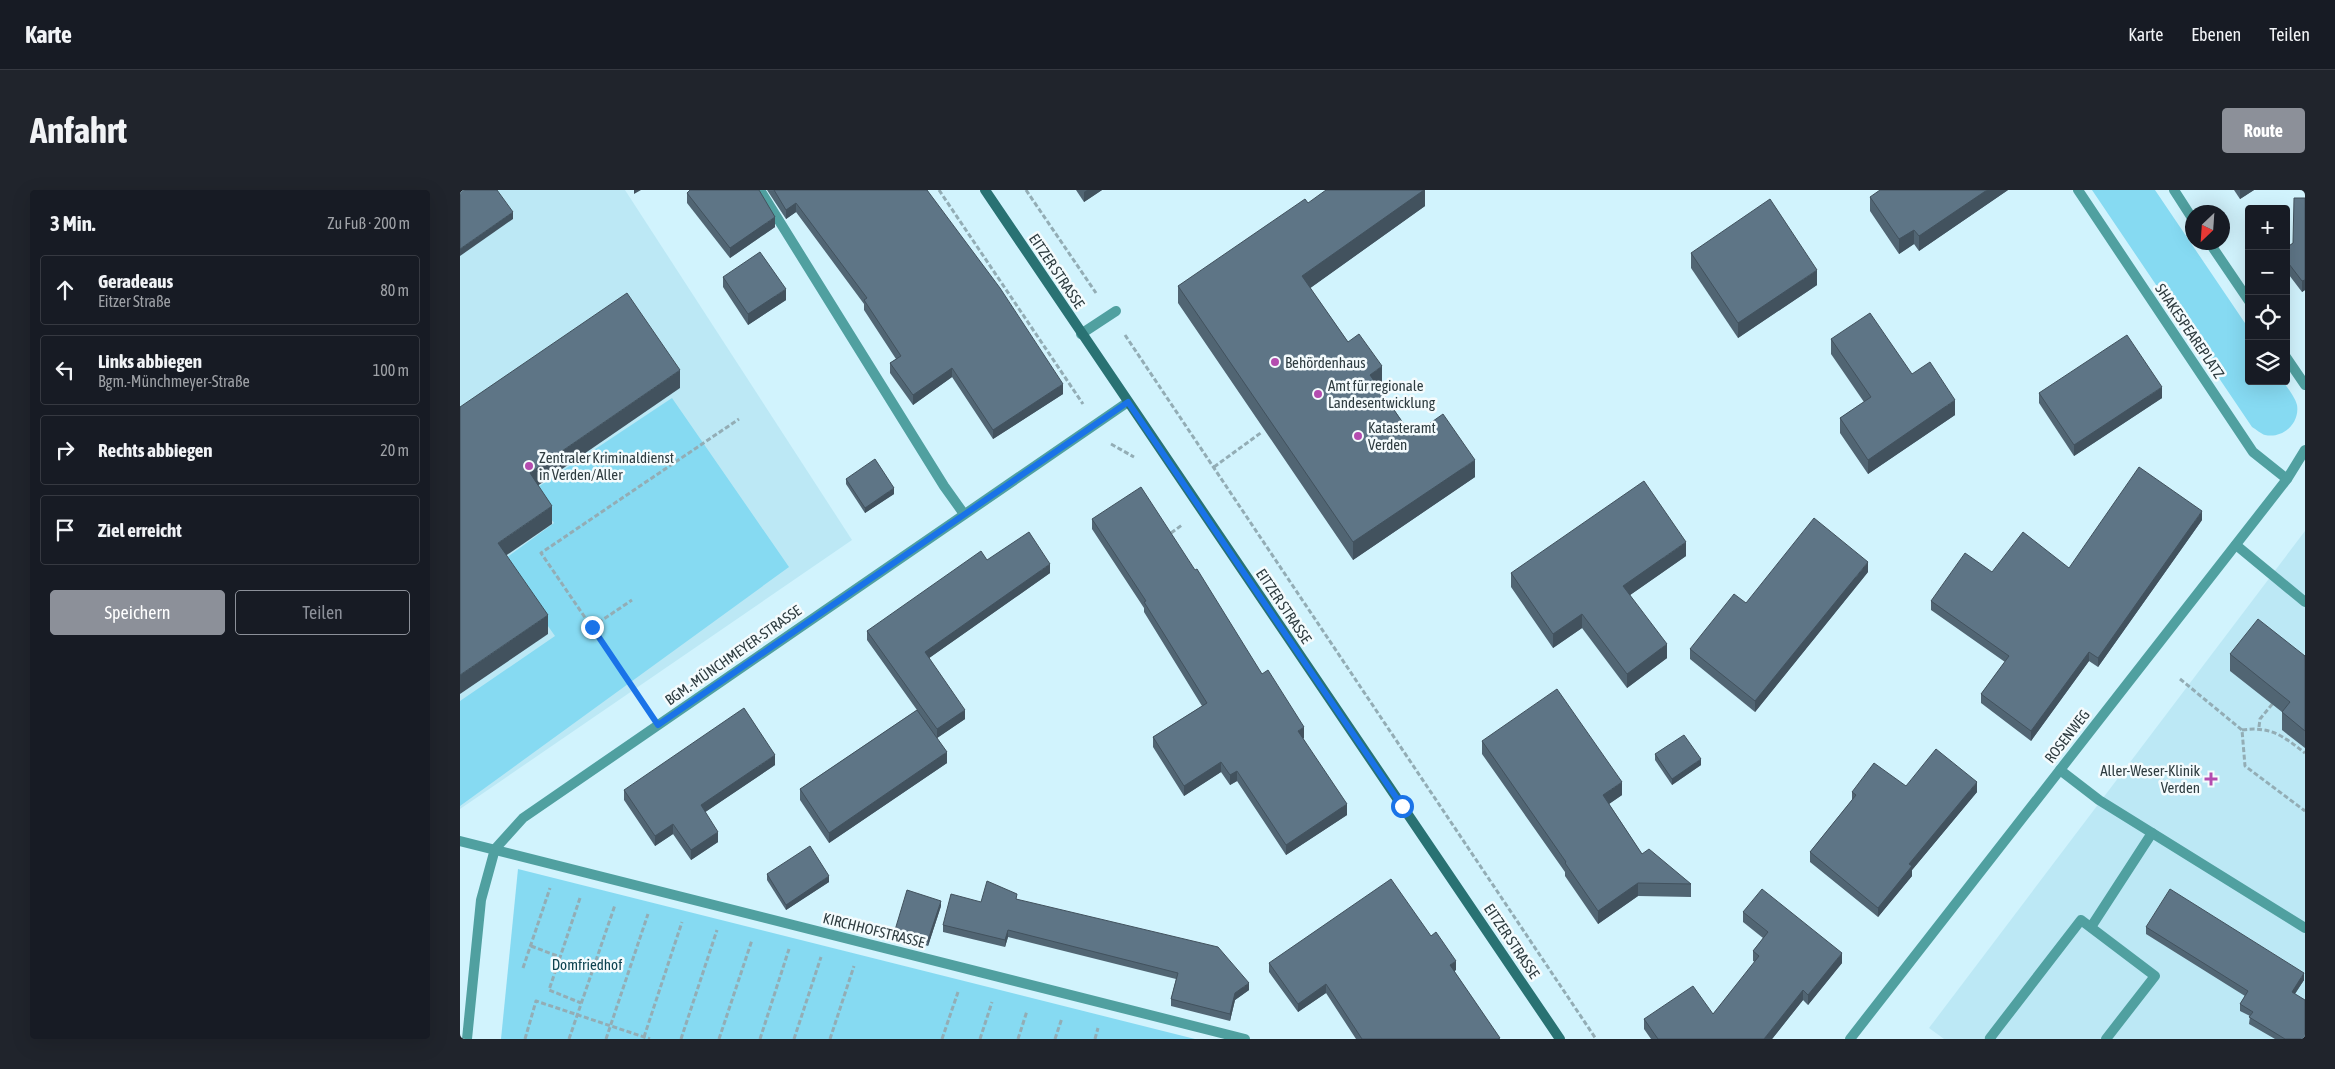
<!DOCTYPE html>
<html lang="de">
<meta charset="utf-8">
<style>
:root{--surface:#171b24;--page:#20242c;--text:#f1f3f6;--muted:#9ea1a6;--line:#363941;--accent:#8c9099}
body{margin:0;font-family:"Asap Condensed",sans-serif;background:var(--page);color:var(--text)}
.controls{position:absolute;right:15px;top:15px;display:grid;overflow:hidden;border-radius:5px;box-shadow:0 5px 20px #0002}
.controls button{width:45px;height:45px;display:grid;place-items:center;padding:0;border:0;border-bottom:1px solid var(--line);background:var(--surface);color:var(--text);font:25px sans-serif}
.compass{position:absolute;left:1725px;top:15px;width:45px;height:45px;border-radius:50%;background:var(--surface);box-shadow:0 5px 20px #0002;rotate:205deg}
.stop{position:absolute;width:15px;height:15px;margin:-11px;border:4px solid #1a73e8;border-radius:50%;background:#fff}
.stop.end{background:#1a73e8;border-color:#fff;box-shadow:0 1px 5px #0008}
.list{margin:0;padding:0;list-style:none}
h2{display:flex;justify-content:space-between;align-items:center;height:65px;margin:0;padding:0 20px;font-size:21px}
h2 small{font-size:16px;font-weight:400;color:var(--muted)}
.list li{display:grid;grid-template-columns:32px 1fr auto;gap:15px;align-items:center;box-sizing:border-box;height:70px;margin:0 10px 10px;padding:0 10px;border:1px solid var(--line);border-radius:5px}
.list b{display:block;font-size:19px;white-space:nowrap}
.list p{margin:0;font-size:16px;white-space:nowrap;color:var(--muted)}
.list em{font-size:16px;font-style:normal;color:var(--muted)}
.actions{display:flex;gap:10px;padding:15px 20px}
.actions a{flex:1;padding:11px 0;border:1px solid var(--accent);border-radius:5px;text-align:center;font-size:18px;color:var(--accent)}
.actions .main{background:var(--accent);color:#fff}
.icon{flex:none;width:28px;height:28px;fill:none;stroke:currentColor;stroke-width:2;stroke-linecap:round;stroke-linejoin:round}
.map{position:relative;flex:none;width:1845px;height:849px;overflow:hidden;border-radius:5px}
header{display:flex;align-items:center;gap:30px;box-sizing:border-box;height:70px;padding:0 25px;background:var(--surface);border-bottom:1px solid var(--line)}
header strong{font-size:24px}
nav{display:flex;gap:28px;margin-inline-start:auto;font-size:18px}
.intro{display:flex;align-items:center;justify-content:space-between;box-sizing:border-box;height:120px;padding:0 30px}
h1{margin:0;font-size:35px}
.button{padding:12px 22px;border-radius:5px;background:var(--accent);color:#fff;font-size:18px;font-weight:700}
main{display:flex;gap:30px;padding:0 30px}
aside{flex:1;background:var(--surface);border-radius:5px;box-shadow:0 5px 20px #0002}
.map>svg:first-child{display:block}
.built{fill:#bce8f5}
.green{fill:#86daf2}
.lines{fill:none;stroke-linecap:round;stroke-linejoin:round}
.path{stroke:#93adb5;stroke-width:3;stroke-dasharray:5 2.5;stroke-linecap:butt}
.service{stroke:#50a0a0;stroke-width:10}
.minor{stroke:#50a0a0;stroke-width:10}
.secondary{stroke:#297273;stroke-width:10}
.wall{fill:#516573}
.shaded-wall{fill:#42525e}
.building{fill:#5e7586;stroke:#42525e}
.route{stroke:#1a73e8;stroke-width:6}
.poi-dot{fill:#b44caf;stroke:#f4fbfd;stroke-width:2}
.labels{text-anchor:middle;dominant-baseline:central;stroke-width:5;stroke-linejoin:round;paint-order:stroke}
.street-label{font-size:15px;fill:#2e3c40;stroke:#f4fbfd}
.poi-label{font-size:15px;fill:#2e3c40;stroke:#f4fbfd;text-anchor:start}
.park-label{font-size:15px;fill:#0d4350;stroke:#f4fbfd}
</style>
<header>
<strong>Karte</strong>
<nav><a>Karte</a><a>Ebenen</a><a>Teilen</a></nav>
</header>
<div class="intro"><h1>Anfahrt</h1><a class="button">Route</a></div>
<main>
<aside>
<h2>3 Min.<small>Zu Fuß · 200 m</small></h2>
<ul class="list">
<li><svg class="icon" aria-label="ahead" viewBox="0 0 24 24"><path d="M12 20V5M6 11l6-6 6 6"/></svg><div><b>Geradeaus</b><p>Eitzer Straße</p></div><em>80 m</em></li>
<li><svg class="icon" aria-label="left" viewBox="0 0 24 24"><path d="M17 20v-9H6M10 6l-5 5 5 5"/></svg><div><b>Links abbiegen</b><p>Bgm.-Münchmeyer-Straße</p></div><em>100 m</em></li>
<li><svg class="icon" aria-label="right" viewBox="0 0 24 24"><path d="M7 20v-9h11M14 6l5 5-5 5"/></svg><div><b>Rechts abbiegen</b></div><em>20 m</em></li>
<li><svg class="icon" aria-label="arrive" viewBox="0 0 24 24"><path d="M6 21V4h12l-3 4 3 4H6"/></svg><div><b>Ziel erreicht</b></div></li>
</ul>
<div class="actions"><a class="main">Speichern</a><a>Teilen</a></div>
</aside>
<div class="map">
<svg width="1845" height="849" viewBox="0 0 1845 849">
<rect width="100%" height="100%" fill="#d1f3fd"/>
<g class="built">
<path d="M0,0H165L392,350L0,619Z"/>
<path d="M1845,341V849H1484L1469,838Z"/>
</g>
<g class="green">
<path d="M1632,0H1695L1789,139V191H1823C1828,199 1835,207 1837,215C1840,233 1823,249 1805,245C1801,244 1796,239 1792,237Z"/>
<path d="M212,208L329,377L0,616V511L95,446L42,371L94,333L72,301Z"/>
<path d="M58,679L735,849H41Z"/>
</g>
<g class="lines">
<g class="path">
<path d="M479,0L623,214"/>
<path d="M566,0L636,103"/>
<path d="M665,145L1136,849"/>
<path d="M651,254L674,267"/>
<path d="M754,277L802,242"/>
<path d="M711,343L722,335"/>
<path d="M132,437L172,410"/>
<path d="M1720,489L1782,540L1785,576L1845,621"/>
<path d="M184,514L81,363L279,229"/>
<path d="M1799,537L1800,529L1814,512"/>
<path d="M1782,540C1811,536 1823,546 1845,563"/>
<path d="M120,708L89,800L121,813"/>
<path d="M71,756L100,767"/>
<path d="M63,778L90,698"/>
<path d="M184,847L222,732"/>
<path d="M65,849L76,811L190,849"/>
<path d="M109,849L155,715"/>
<path d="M146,849L188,724"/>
<path d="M221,849L257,740"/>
<path d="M259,849L292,750"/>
<path d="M300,849L329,759"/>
<path d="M334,849L361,767"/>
<path d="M370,849L394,776"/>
<path d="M482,849L498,802"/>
<path d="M520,849L532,812"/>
<path d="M558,849L567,821"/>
<path d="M595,849L602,828"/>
<path d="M635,849L638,838"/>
</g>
<g class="service">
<path d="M300,0L484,296L504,324"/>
<path d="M621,144L656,121"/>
<path d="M1776,355L1845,412"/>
<path d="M1600,580L1639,610L1845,738"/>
<path d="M0,651L785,849"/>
<path d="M1631,737L1692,643"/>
<path d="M1531,849L1530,848L1621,730L1695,786L1646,849"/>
</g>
<g class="minor">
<path d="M1618,0L1793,262L1827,289"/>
<path d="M1714,0L1732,28"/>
<path d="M1749,52L1789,111"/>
<path d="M1826,167L1845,195"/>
<path d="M7,849L21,710L35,659L63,628L668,212"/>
<path d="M1390,849L1827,289L1845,260"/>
</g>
<path class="secondary" d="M525,0L1100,849"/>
</g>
<g class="wall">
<path d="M307,0H467L603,204L533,249L492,187L453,215L430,183V173L436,169L404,120V114L336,22L326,29Z"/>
<path d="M616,0H642L624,12Z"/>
<path d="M965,0V16L850,98L888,152L922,193L918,196L952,246L1015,287L893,370L718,113V96L848,13Z"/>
<path d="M1548,0L1459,61L1454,54L1439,64L1410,21V7Z"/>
<path d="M1774,0H1794L1780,9Z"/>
<path d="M227,3L315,37L270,68L227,13Z"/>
<path d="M1845,8V100L1842,102L1826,81V58L1833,53Z"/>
<path d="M1231,63L1357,95L1278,148L1231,78Z"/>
<path d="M263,87L326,110L288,135L263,97Z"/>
<path d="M1371,149L1452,184L1495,225L1408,284L1380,243V228L1404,212L1371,164Z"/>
<path d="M1579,203L1702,208L1614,266L1579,213Z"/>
<path d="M386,289L434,304L405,323L386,294Z"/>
<path d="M632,329L802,484L844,548H843L887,625L826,665L777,591L770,595L761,582L724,606L693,557V547L742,516L684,422V418L632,339Z"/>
<path d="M1742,330L1638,477L1629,471L1571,551L1521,513V504L1545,472L1471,420V411L1532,382L1609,378Z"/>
<path d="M1226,366L1170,405L1207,468L1167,498L1122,438L1093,458L1051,397V383Z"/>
<path d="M527,370L590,383L469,468L505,529L477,548L487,573L369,653L340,610V599L457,520L407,450V441Z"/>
<path d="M1408,382L1295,522L1230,469V459Z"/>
<path d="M1770,464L1845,466V558L1822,540V522L1770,481Z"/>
<path d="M1022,551L1162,605L1149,614L1182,664L1231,694V707L1178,706L1138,734L1105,686V682L1022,564Z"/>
<path d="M1195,564L1241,575L1212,595L1195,570Z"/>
<path d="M315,575L245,622L258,652L231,670L213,644L195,656L164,610V600Z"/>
<path d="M1446,596L1517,602L1452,680V686L1418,727L1350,672V662L1392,610V602Z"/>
<path d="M307,684L369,692L326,720L307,690Z"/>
<path d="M557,709L789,800L775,810L770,831L711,816V809L716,789L548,747L545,757L483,742V735Z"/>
<path d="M481,716L468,756L435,745V740Z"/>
<path d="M1283,722L1382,773L1348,815L1343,810L1312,849H1191L1184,839V829L1253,824L1295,772L1293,771V761L1303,748L1283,732Z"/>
<path d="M1686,737L1844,790L1835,804L1845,849H1815L1789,834L1790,826L1780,821V814L1785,806L1686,744Z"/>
<path d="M971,746L996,780L994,781L1040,849H896L866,803L838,822L809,782V773Z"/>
</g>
<g class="shaded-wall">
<path d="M174,0H181L174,4Z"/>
<path d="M627,0H642L624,12V2Z"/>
<path d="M964,0H965V16L842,104V86Z"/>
<path d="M1527,0H1548L1459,61V46Z"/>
<path d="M1780,0H1794L1780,9Z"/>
<path d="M336,13V22L326,29V20Z"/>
<path d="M53,22V29L0,66V59Z"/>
<path d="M315,27V37L270,68V58Z"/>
<path d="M1454,40V54L1439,64V49Z"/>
<path d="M1357,80V95L1278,148V133Z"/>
<path d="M1845,90V100L1842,102V91Z"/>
<path d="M326,99V110L288,135V124Z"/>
<path d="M922,176V193L910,202V185Z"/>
<path d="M492,178V187L453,215V205Z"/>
<path d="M220,180V198L70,301V283Z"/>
<path d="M603,194V204L533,249V240Z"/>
<path d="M1702,197V208L1614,266V255Z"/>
<path d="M1495,210V225L1408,284V270Z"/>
<path d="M1015,270V287L893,370V352Z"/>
<path d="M434,298V304L405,323V318Z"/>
<path d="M92,316V334L38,371V353Z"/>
<path d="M1742,321V330L1638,477V468Z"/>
<path d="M1226,352V366L1163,410V396Z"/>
<path d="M1408,372V382L1295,522V511Z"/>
<path d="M590,374V383L465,471V462Z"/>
<path d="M1122,424V438L1093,458V444Z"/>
<path d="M88,425V444L0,504V485Z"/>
<path d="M1207,454V468L1167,498V484Z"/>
<path d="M1629,462V471L1571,551V541Z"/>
<path d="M505,520V529L477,548V539Z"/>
<path d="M844,537V548L838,552V541Z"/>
<path d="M487,562V573L369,653V643Z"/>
<path d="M315,565V575L241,625V615Z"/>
<path d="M1241,569V575L1212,595V589Z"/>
<path d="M761,572V582L724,606V596Z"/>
<path d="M777,581V591L770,595V585Z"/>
<path d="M1162,592V605L1143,618V605Z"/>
<path d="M1517,592V602L1452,680V686L1418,727V718L1449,674Z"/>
<path d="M887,614V625L826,665V655Z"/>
<path d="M213,634V644L195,656V646Z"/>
<path d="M258,642V652L231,670V660Z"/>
<path d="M369,686V692L326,720V715Z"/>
<path d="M1178,693V706L1138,734V721Z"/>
<path d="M481,711V716L468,756V750Z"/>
<path d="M548,740V747L545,757V750Z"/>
<path d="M1382,763V773L1348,815V805Z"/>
<path d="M996,771V780L990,784V775Z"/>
<path d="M1844,783V790L1832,808V802Z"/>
<path d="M789,793V800L775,810L770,831V824L775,803Z"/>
<path d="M866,794V803L838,822V814Z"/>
<path d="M1343,800V810L1312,849H1304Z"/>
</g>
<g class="building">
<path d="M0,0H37L53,22L0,59Z"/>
<path d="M230,0H299L315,27L270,58L227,3Z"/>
<path d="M314,0H467L540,98L603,194L533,240L492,178L453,205L430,173L441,166L404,110L407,108L336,13L326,20Z"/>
<path d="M866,0H964L842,86L888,152L899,144L922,176L910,185L952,246L983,224L1015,270L893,352L718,96L845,9L848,13Z"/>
<path d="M1420,0H1527L1459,46L1454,40L1439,49L1410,7Z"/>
<path d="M1834,8H1845V90L1842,91L1826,70V58L1833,53Z"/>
<path d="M1310,9L1357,80L1278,133L1231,63Z"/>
<path d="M300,62L326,99L288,124L263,87Z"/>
<path d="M167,103L220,180L70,283L92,316L38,353L88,425L0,485V217Z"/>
<path d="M1410,123L1452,184L1470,172L1495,210L1408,270L1380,228L1411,207L1371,149Z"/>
<path d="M1667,145L1702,197L1614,255L1579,203Z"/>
<path d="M415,269L434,298L405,318L386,289Z"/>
<path d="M1679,277L1742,321L1638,468L1629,462L1571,541L1521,504L1549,466L1471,411L1505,363L1532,382L1563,342L1609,378Z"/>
<path d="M1184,291L1226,352L1163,396L1207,454L1167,484L1122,424L1093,444L1051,383Z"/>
<path d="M681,297L735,380L737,379L802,484L808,480L844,537L838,541L887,614L826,655L777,581L770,585L761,572L724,596L693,547L747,513L684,412L686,411L632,329Z"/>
<path d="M1354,328L1408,372L1295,511L1230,459L1274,404L1286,413Z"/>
<path d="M569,342L590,374L465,462L505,520L477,539L407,441L521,361L527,370Z"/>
<path d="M1798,429L1845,466V541L1822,522L1830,512L1770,464Z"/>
<path d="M1097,499L1162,592L1143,605L1182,664L1189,659L1231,694L1178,693L1138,721L1105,673L1106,672L1022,551Z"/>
<path d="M284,518L315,565L241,615L258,642L231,660L213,634L195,646L164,600Z"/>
<path d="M457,520L487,562L369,643L340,599Z"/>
<path d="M1224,545L1241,569L1212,589L1195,564Z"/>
<path d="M1476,559L1517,592L1449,674L1452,676L1418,718L1350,662L1396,605L1392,602L1414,573L1446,596Z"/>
<path d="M350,656L369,686L326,715L307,684Z"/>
<path d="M931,689L971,746L976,742L996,771L990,775L1040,848L1038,849H902L866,794L838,814L809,773Z"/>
<path d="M527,691L557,704L556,709L758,757L789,793L775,803L770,824L711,809L718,783L548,740L545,750L483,735L491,704L521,712Z"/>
<path d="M1302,699L1382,763L1348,805L1343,800L1304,849H1198L1184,829L1233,796L1253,824L1299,766L1293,761L1308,742L1283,722Z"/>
<path d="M1710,699L1844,783L1832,802L1845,810V849H1825L1789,827L1793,822L1780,814L1788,801L1686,737Z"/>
<path d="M447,700L481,711L468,750L435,740Z"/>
</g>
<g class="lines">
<path class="route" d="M132,437L198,535L668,212L942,616"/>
</g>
<g class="poi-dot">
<circle cx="815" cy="172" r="5"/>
<circle cx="858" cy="204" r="5"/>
<circle cx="898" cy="246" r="5"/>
<circle cx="69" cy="276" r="5"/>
<path d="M1748.5 581.5h5v5h5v5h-5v5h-5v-5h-5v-5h5z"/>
</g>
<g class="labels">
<g class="street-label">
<text transform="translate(597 81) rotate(56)">EITZER STRASSE</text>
<text transform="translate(1730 141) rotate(56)">SHAKESPEAREPLATZ</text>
<text transform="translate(824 416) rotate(56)">EITZER STRASSE</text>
<text transform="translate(273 465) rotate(-35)">BGM.-MÜNCHMEYER-STRASSE</text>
<text transform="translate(1607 546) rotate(-52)">ROSENWEG</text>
<text transform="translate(414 740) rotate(14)">KIRCHHOFSTRASSE</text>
<text transform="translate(1052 751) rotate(56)">EITZER STRASSE</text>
</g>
<g class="poi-label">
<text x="825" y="172">Behördenhaus</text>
<text x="868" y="195">Amt für regionale<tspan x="868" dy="17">Landesentwicklung</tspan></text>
<text x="908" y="237">Katasteramt<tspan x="908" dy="17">Verden</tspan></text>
<text x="79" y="267">Zentraler Kriminaldienst<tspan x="79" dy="17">in Verden/Aller</tspan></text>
<text x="1740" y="580" text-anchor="end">Aller-Weser-Klinik<tspan x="1740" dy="17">Verden</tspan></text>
</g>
<g class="park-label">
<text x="127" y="774">Domfriedhof</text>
</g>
</g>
</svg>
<div class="controls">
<button>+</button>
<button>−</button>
<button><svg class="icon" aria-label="locate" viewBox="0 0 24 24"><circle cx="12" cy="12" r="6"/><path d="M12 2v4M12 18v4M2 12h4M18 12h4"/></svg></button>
<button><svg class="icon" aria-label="layers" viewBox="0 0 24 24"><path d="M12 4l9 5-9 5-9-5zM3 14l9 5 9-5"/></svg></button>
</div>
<svg class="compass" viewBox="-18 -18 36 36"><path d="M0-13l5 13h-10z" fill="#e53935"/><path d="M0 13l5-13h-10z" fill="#9ea1a6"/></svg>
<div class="stop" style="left:942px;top:616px"></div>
<div class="stop end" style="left:132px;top:437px"></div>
</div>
</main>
